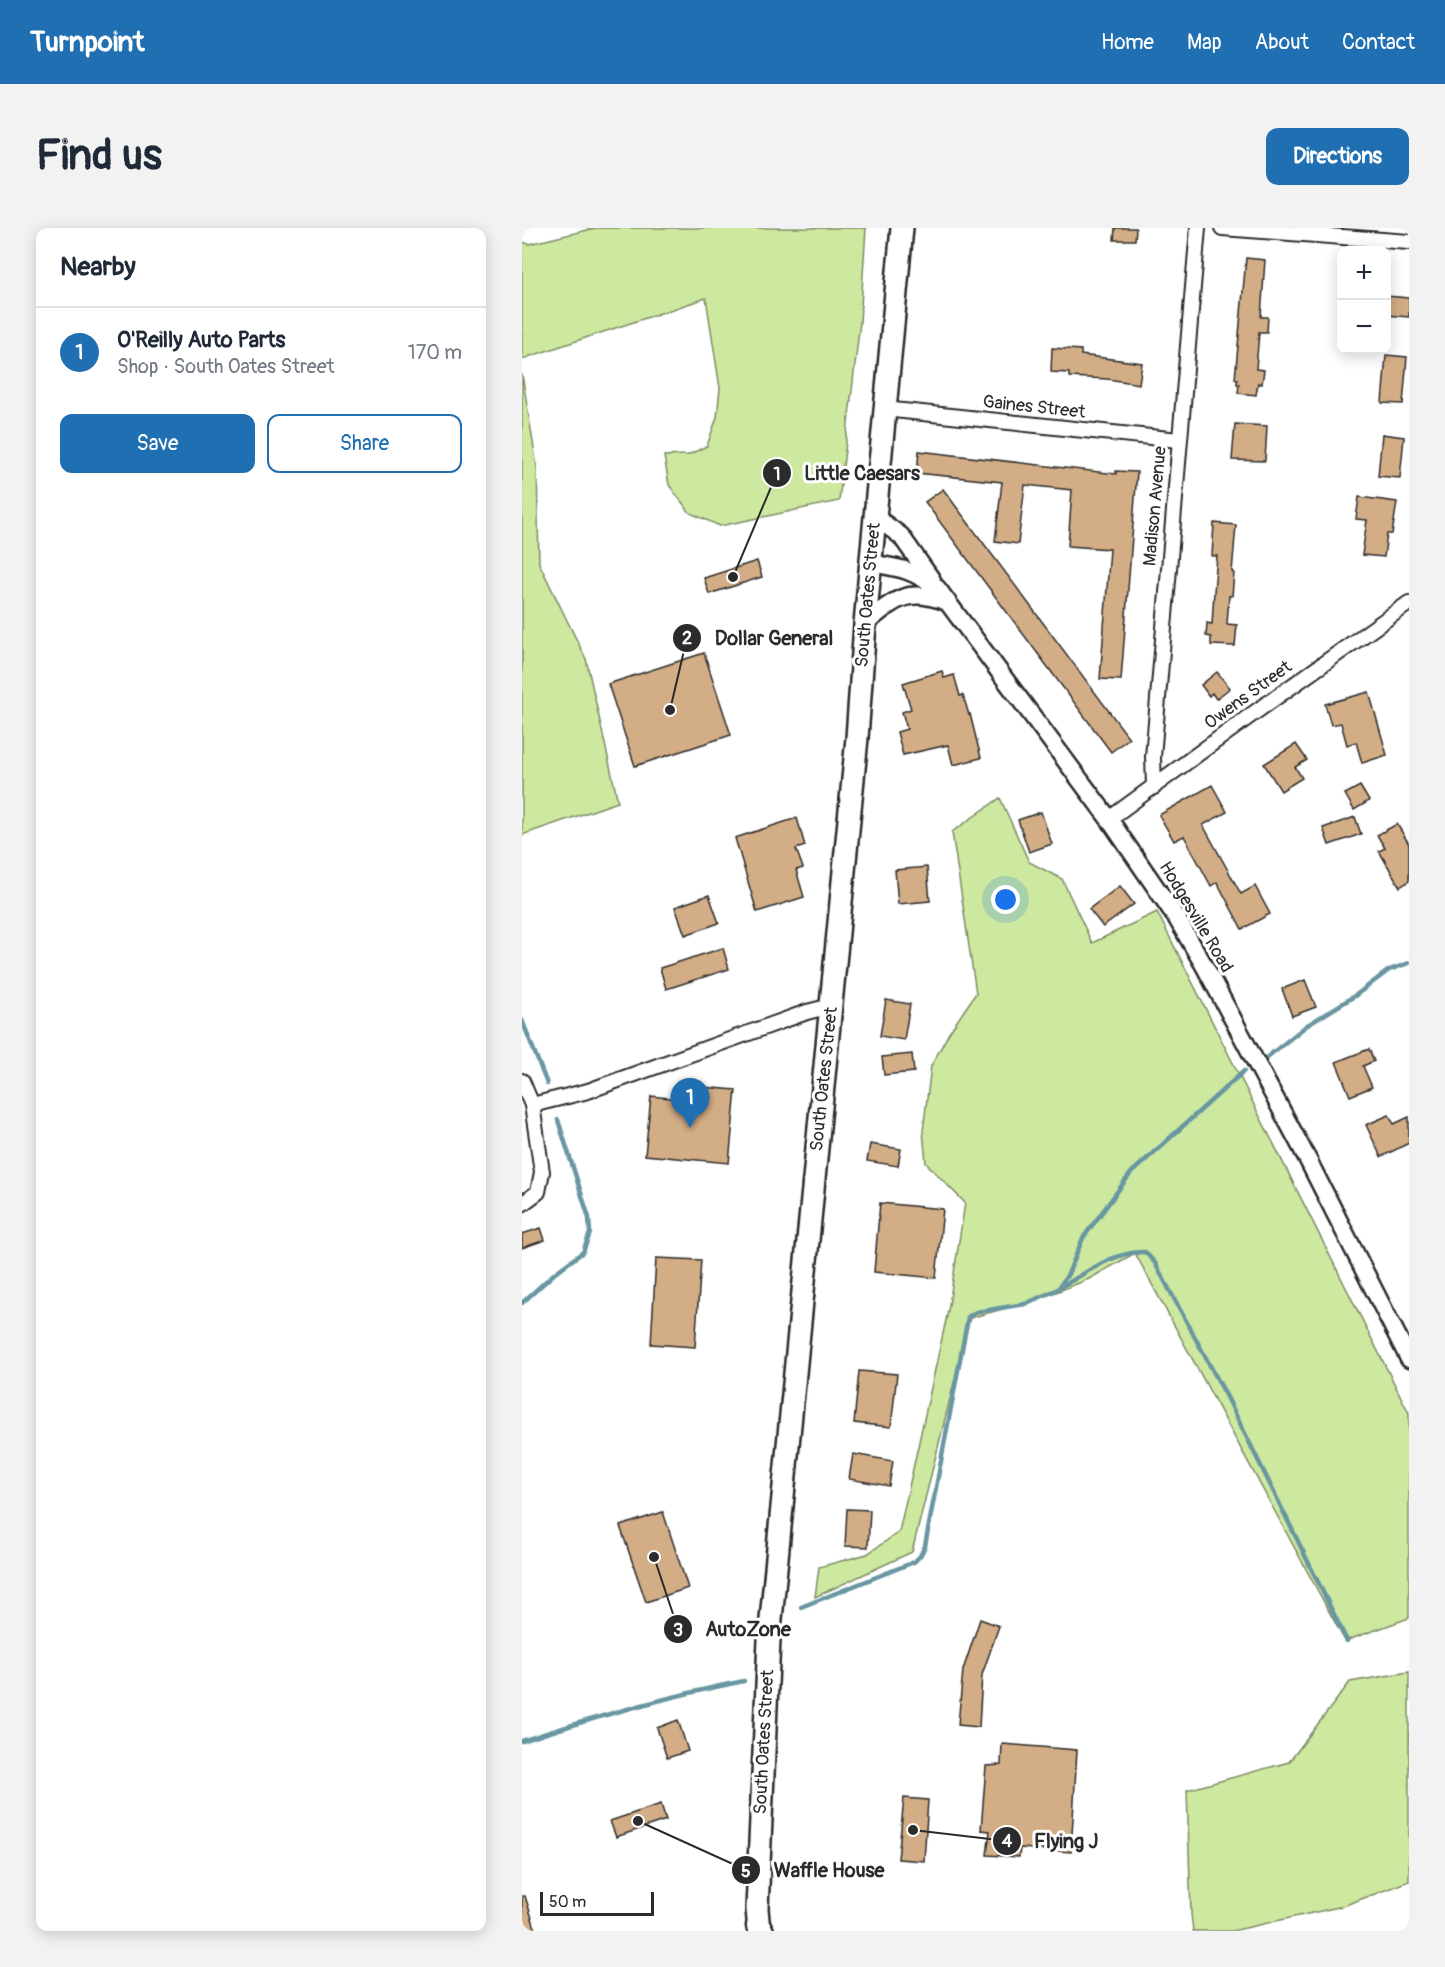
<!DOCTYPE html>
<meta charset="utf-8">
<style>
:root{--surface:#fff;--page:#f2f2f3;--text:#1f2937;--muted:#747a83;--line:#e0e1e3;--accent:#1f6fb2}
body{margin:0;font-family:Pangolin,sans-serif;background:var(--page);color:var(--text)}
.controls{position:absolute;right:18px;top:18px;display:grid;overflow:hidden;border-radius:12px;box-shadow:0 3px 15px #0003}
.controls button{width:54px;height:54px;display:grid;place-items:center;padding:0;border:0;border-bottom:2px solid var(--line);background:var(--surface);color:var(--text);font:30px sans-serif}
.scale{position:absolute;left:18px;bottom:15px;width:114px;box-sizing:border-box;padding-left:6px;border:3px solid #2b2b2b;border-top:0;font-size:16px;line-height:21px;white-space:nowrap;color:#2b2b2b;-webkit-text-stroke:4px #fff;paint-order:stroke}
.you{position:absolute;left:484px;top:672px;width:21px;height:21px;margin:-15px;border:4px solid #fff;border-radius:50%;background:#1a73e8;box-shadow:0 0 0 9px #1a73e833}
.badge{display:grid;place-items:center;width:39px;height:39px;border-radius:50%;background:var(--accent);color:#fff;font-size:20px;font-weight:700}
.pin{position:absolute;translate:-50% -50px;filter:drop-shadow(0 2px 3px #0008)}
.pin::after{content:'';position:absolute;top:32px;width:21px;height:18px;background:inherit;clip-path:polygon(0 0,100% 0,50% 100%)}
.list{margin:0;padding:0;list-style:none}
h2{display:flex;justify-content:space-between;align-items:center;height:78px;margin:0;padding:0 24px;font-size:26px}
h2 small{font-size:20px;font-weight:400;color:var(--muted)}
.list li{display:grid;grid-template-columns:39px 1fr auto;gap:18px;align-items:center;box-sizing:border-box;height:90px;padding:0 24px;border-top:2px solid var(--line)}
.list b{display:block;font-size:22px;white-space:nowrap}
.list p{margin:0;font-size:20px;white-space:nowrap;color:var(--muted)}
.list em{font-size:20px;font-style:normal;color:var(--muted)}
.actions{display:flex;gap:12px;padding:18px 24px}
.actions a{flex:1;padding:14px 0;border:2px solid var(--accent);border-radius:12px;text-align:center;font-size:21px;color:var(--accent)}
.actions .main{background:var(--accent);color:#fff}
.map{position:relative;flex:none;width:887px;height:1703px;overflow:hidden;border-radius:12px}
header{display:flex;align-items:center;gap:36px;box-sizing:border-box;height:84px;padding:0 30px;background:var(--accent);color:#fff}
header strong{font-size:28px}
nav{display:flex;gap:33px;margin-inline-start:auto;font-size:21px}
.intro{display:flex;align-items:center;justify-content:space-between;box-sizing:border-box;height:144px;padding:0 36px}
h1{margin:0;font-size:42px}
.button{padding:15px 27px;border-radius:12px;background:var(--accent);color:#fff;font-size:21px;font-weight:700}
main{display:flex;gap:36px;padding:0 36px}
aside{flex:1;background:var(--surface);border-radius:12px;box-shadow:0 3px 15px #0003}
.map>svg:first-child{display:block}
.green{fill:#cde89f;stroke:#7c8a65;stroke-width:1.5}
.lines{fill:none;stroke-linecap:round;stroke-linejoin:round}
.stream{stroke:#6896a1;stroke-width:4.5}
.building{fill:#d3ad85;stroke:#2b2b2b;stroke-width:1.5}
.minor-casing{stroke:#2b2b2b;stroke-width:18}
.tertiary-casing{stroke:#2b2b2b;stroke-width:21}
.primary-casing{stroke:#2b2b2b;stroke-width:26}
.trunk-casing{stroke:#2b2b2b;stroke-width:27}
.minor{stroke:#fff;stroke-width:14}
.tertiary{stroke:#fff;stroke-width:16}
.primary{stroke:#fff;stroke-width:21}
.trunk{stroke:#fff;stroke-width:22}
.labels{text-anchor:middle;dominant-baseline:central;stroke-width:6;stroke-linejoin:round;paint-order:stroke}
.street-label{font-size:18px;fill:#2b2b2b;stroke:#fff}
.leader{fill:none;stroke:#2b2b2b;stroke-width:2}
.callout-dot{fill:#2b2b2b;stroke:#fff;stroke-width:2}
.mark-label{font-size:18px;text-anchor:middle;font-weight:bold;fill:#fff}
.callout-label{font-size:20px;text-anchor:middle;font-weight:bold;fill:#2b2b2b;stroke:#fff;stroke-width:6;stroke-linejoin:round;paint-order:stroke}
</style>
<header>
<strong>Turnpoint</strong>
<nav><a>Home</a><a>Map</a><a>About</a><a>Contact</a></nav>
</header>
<div class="intro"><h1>Find us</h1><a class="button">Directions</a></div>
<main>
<aside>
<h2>Nearby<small></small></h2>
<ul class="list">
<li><span class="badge">1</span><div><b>O'Reilly Auto Parts</b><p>Shop · South Oates Street</p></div><em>170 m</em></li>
</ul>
<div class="actions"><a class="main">Save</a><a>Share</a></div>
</aside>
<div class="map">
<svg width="887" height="1703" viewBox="0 0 887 1703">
<rect width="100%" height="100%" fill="#fff"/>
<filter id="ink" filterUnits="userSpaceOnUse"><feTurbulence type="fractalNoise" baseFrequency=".0167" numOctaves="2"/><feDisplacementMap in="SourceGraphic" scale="12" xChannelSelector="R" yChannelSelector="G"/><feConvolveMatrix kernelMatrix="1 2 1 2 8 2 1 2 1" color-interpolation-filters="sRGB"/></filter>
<g filter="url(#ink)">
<g class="green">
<path d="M74,0H344L338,94L317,273L198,298L168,285L147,257L142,228L166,227L185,218L195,189L198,160L184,70L0,131V14L7,16Z"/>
<path d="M0,146L15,239L17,335L64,431L96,574L0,607Z"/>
<path d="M478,570L507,634L540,651L570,715L635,684L887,1185V1390L823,1413L613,1025L567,1051L514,1072L448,1090L390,1324L293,1369L297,1339L345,1326L377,1304L426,1083L443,975L404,935L401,903L409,838L427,805L454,765L430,604Z"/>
<path d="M887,1444V1653L821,1678L710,1703H671L669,1686L665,1562L767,1534L828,1454Z"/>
</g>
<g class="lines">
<g class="stream">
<path d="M0,792L25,856"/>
<path d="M744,830L784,798L834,767L867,742L887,735"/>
<path d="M539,1059C566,1044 592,1023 623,1024L633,1035L706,1171L825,1413"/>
<path d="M0,1075L34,1044L61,1024L68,1005L67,990L36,892"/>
<path d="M279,1379L392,1334L398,1328L403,1318L446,1089L454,1084L503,1076L536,1061L546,1046L561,1010L609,945L722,843"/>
<path d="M0,1513C73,1489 147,1468 222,1453"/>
</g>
</g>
<g class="building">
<path d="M593,0H614L613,12H592Z"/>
<path d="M724,30L743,32L739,89H746L745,104H737L734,141L742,142L740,156L736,155L734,167L716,165L717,156H715V151H713Z"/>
<path d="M864,68L887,70V89L864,87Z"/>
<path d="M530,120L559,122V127L620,135L617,156L586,151L547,149V145L529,144Z"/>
<path d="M864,127L885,129L881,176L860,175Z"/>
<path d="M713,196L745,198L743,233L710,232Z"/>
<path d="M860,206L882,209L878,250L856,248Z"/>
<path d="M397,223L594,246V243L615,244L599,452L578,451L588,321L546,318L550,262L503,257L496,316L473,313L480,254L395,245Z"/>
<path d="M421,261L607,510L589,524L403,274Z"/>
<path d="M837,269L875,274L870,306H865L862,329L840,327L845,292L834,291Z"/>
<path d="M692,295L714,297L710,344L712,345L710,368H707L705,396L715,397L713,418L689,417V409L684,408L685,395L690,396L692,364L695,328H690Z"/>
<path d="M235,333L240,349L187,366L182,350Z"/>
<path d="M182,425L209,507L113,538L86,456Z"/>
<path d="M420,443L422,450L432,447L438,468L441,467L447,487L448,486L459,530L431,537L426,517L381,527L375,504L385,501L380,484L389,481L381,455Z"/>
<path d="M695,444L708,460L694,471L690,465L687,468L679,457Z"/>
<path d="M847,464L865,527L840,535L834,514L825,517L819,495L809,497L803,476Z"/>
<path d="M774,516L785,532L773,539L780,550L759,563L742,536Z"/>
<path d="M690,557L705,584L681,597L719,666L733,658L748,686L720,701L695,654L689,658L662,608L652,613L637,587Z"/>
<path d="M838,558L847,573L832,582L823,566Z"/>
<path d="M519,584L530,616L507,624L496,592Z"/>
<path d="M833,589L839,606L807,617L801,600Z"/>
<path d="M275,590L283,618L274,621L281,640L274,642L282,669L235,684L213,610Z"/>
<path d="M875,596L887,616V653L878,659L857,623L863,620L855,607Z"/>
<path d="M405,639L408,673L376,676L373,642Z"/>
<path d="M598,658L612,676L581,699L567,681Z"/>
<path d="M187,667L197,695L163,707L153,679Z"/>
<path d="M201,720L207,741L144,761L138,740Z"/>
<path d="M783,752L794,779L770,788L760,761Z"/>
<path d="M364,772L388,776L382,812L358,808Z"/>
<path d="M847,821L852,833L841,838L850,859L828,868L814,834Z"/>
<path d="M390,826L392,844L362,847L360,829Z"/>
<path d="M180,859L214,862L207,935L123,927L129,868L178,873Z"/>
<path d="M867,887L872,896L887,889V915L859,929L844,897Z"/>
<path d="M348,916L379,921L376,938L345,933Z"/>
<path d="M358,975L421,981L414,1050L352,1044Z"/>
<path d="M19,1000L23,1012L0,1020V1006Z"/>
<path d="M134,1030L179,1032L173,1119L129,1116Z"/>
<path d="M337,1143L375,1146L369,1199L332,1195Z"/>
<path d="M331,1226L371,1233L367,1258L327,1251Z"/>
<path d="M325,1281L348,1282L346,1319L323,1318Z"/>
<path d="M141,1284L166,1360L124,1374L98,1298Z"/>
<path d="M458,1391L477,1398L460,1447L457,1499L436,1497L441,1442Z"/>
<path d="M156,1492L166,1523L145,1530L135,1500Z"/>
<path d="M480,1516L555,1522L549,1624L498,1620L497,1629L465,1627L468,1603L459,1602L464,1538L479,1537Z"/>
<path d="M382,1570L406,1572L402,1633L376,1631Z"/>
<path d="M139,1576L144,1592L94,1609L88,1593Z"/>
<path d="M0,1668H3L14,1703H0Z"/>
</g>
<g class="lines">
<defs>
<g id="minor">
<path d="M700,0L887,14"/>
<path d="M362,181L657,212"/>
<path d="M632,559L631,529L676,0"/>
<path d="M587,591L725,490L887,375"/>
<path d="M0,853L10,877L20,944L16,964L0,976"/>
<path d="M10,877L66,863L285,784L309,778"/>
</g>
<g id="tertiary">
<path d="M352,288L379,308L410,352"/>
<path d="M348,335C378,340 390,341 415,360L587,591L654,689L683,739L785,930L887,1131"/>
<path d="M343,396C373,371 385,359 425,374"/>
</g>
<path id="primary" d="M237,1703L235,1681L247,1412L335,510L343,396L380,0"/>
<path id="trunk" d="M236,1698L240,1703"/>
</defs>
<use href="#minor" class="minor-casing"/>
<use href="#tertiary" class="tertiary-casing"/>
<use href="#primary" class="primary-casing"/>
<use href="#trunk" class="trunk-casing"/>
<use href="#minor" class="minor"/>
<use href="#tertiary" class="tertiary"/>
<use href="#primary" class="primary"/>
<use href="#trunk" class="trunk"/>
</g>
</g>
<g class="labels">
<g class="street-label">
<text transform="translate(512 179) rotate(6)">Gaines Street</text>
<text transform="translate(633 278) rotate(-85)">Madison Avenue</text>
<text transform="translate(346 367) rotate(-85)">South Oates Street</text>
<text transform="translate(726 467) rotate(-36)">Owens Street</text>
<text transform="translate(674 689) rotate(59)">Hodgesville Road</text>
<text transform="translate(302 851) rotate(-84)">South Oates Street</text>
<text transform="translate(242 1514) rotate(-87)">South Oates Street</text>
</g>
</g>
<path class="leader" d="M211 349L255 245M148 482L165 410M132 1329L156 1401M391 1602L485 1613M116 1593L224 1642"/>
<g class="callout-dot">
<circle cx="211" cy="349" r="6"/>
<circle cx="148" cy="482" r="6"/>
<circle cx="132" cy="1329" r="6"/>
<circle cx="391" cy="1602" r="6"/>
<circle cx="116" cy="1593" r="6"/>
<circle cx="255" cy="245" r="15"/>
<circle cx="165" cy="410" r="15"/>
<circle cx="156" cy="1401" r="15"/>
<circle cx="485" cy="1613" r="15"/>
<circle cx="224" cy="1642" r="15"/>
</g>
<g class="mark-label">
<text x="255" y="252">1</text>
<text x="165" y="416">2</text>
<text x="156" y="1408">3</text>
<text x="485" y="1619">4</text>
<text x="224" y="1649">5</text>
</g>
<g class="callout-label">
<text x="340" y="252">Little Caesars</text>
<text x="252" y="417">Dollar General</text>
<text x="226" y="1408">AutoZone</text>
<text x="544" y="1620">Flying J</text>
<text x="307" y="1649">Waffle House</text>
</g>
</svg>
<div class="controls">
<button>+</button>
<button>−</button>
</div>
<div class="scale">50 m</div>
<div class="you"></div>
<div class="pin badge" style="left:168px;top:900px">1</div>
</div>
</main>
